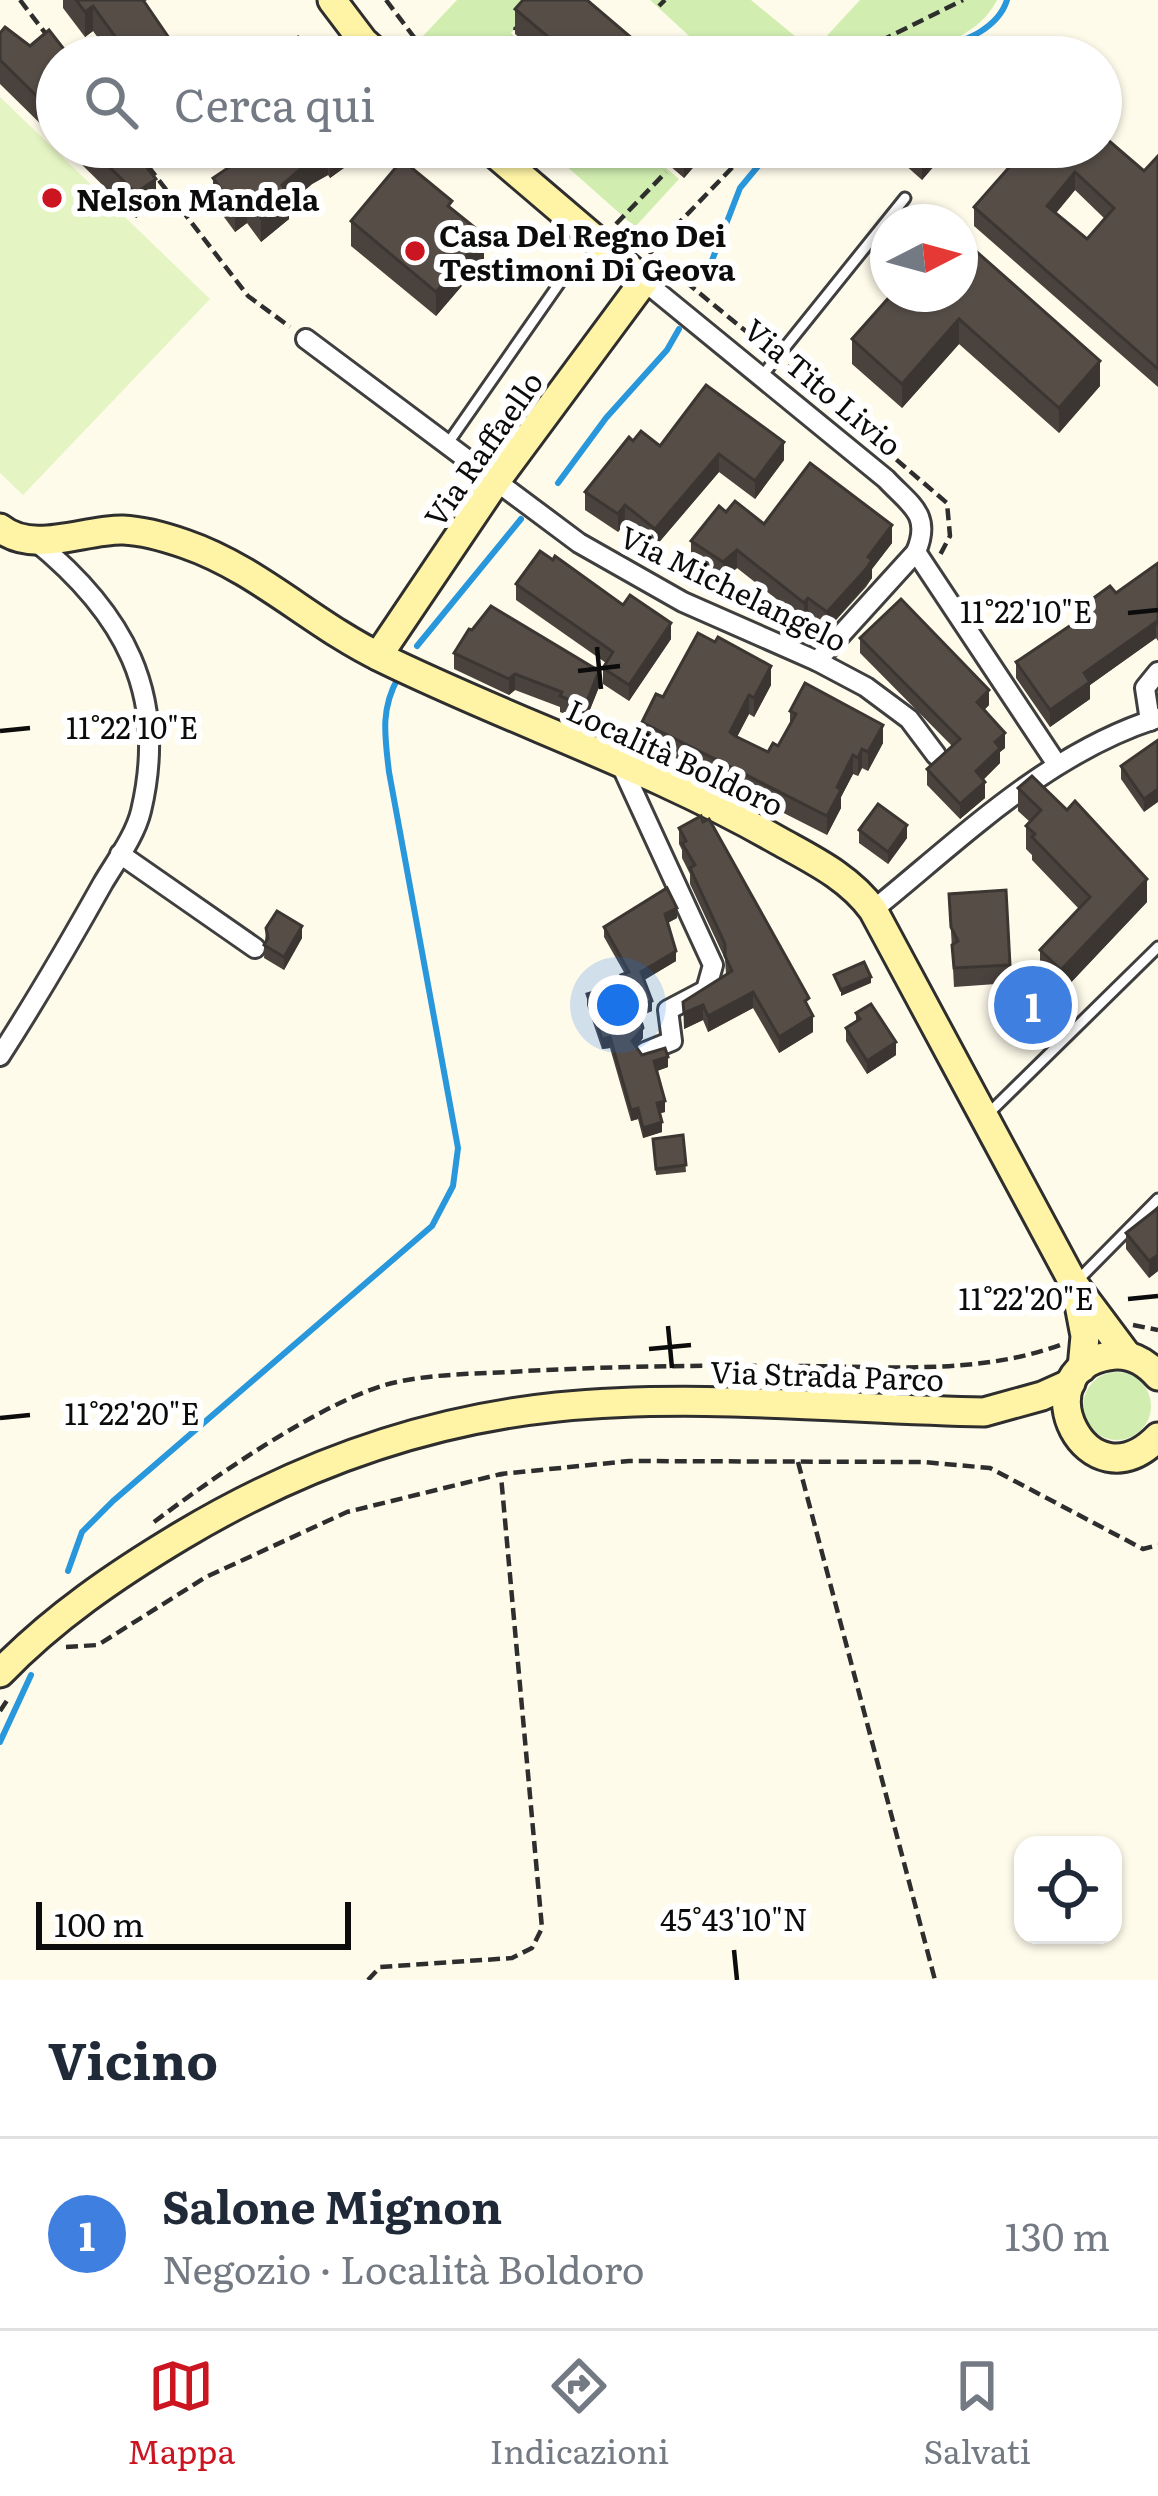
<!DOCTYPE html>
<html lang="it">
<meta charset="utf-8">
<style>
:root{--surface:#fff;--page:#f6f6f7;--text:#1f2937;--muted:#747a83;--line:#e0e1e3;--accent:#cb1521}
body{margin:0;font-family:Literata,serif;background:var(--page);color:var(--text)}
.controls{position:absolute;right:36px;bottom:36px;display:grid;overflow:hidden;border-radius:24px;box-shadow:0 3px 9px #0004}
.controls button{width:108px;height:108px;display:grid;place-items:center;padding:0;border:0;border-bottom:3px solid var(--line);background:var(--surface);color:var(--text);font:60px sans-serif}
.compass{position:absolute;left:870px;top:204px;width:108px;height:108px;border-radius:50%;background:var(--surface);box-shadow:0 3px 9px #0004;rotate:84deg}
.scale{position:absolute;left:36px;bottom:30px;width:315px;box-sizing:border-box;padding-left:12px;border:6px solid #0c0c0c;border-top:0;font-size:33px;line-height:42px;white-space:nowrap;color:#0c0c0c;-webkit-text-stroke:9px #fff;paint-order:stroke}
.you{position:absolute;left:618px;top:1005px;width:42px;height:42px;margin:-30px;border:9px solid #fff;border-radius:50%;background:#1a73e8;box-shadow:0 0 0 18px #1a73e833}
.badge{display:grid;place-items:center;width:78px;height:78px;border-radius:50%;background:var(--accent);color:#fff;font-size:39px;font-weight:700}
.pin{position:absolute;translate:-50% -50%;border:6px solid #fff;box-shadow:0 3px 12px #0006}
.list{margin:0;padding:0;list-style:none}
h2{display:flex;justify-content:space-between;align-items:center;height:156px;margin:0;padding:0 48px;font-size:51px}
h2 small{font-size:39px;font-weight:400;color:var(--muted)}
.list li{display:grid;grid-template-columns:78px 1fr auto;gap:36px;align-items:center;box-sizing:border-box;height:192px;padding:0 48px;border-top:3px solid var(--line)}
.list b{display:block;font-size:45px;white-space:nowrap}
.list p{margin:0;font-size:39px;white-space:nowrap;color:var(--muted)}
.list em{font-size:39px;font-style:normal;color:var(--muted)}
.icon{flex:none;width:66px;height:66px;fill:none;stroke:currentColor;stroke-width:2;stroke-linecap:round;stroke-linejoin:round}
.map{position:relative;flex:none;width:1158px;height:1980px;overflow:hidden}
.search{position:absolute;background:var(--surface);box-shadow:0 3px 9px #0004;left:36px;right:36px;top:36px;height:132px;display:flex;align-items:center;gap:30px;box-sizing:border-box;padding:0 42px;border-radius:66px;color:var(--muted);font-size:45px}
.sheet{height:348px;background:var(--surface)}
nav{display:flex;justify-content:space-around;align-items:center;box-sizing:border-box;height:168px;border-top:3px solid var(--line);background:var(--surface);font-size:33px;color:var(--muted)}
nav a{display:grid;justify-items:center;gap:6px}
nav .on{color:var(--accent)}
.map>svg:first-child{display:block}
.green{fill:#d1eeb0}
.pitch{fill:#e4f4c3}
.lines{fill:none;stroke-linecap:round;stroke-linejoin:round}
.stream{stroke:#2897dc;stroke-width:6}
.lane-casing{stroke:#3f3f3f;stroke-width:15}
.street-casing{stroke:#3f3f3f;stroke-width:24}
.secondary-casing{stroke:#2e2e2e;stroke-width:33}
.path{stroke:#2e2e2e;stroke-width:4.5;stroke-dasharray:12 6;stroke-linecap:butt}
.lane{stroke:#fff;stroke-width:9}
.street{stroke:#fff;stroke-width:18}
.secondary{stroke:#fff4a6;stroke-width:27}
.wall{fill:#4a423d;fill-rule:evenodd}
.shaded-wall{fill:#3c3632}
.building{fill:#564d47;stroke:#3c3632;stroke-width:3;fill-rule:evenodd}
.ticks{fill:none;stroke:#0c0c0c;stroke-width:4.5}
.poi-dot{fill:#cb1521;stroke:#fff;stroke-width:4.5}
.labels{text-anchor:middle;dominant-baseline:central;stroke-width:12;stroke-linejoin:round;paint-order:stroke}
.poi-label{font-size:30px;font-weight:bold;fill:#0c0c0c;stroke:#fff;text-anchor:start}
.street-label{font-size:30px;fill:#0c0c0c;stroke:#fff}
.ticks-label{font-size:30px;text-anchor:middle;fill:#0c0c0c;stroke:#fff;stroke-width:12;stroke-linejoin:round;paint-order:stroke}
</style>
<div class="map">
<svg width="1158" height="1980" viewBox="0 0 1158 1980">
<rect width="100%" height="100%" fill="#fffbeb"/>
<g class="green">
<path d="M457,0H539L511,33L536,57H444L422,37Z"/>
<path d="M650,0H751L807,46L823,40L860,0H997C956,80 789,57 712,57Z"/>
<path d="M545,147H641L679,179L635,227Z"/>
<circle cx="1117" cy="1406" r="34"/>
</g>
<path class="pitch" d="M0,97L210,299L23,495L0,473Z"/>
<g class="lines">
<g class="stream">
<path d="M920,57C951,44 996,35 1007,0"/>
<path d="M706,276L740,188L774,147"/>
<path d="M558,483L606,418L667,350L679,329"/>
<path d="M417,646L521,519"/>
<path d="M68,1571L82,1532L113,1501L432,1226L453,1186L458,1148L389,772C385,737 380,710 398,678"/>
<path d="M0,1742L31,1675"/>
</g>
<defs>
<g id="lane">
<path d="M762,376L905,198"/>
<path d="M446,446L563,278"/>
<path d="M987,1115L1158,947"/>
<path d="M1078,1280L1158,1199"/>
</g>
<g id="street">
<path d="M644,281L886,479C910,505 932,514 916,552L817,661"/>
<path d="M306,339L579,543L683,602L817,661L866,687L909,719L936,755"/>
<path d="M916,552L1056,763"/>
<path d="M1150,721L1145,688L1158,672"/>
<path d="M621,765L713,965L706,990L668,1010L672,1041L645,1052"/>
<path d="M120,854L255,948"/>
<path d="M873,910C962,838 1047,753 1158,718"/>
<path d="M0,1056C36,1000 70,942 103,883C116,861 135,836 141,811C169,693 123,612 34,540"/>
</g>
<g id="secondary">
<path d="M332,0L363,41L381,57"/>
<path d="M0,528C33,555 85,529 123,530C145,531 165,537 185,544C258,569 313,625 382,658C513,722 652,768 779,841C813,860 849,877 873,910L1074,1284L1127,1355"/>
<path d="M378,656L496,481L644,281L487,147"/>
<path d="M1077,1294L1085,1336L1082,1368"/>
<path d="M1158,1376C1145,1361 1128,1352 1108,1356C1021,1371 1087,1510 1158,1437"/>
<path d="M0,1673C53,1618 116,1575 181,1536C296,1467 422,1421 557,1407C698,1393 843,1409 984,1412L1042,1396L1071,1383"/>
</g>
</defs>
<use href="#lane" class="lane-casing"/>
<use href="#street" class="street-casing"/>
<use href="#secondary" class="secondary-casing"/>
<g class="path">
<path d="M20,0L49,38"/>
<path d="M386,0L429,57"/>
<path d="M659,6L665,0"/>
<path d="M800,39L802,57"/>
<path d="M511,57L522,45L513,39L516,27"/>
<path d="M848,57L963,0"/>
<path d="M148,166L248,296L290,327"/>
<path d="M616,224L666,172"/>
<path d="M649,254L752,147"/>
<path d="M658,259L765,347"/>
<path d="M787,366L947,503L950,536L940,555"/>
<path d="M1133,1325L1158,1330"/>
<path d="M798,1462L935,1980"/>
<path d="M154,1522C211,1479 329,1396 397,1382C438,1373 483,1374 525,1371C619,1366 713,1365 807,1366C891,1367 981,1374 1060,1345"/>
<path d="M66,1647L98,1645L206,1577L347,1512L501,1474L629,1461L923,1462L990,1468L1143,1549L1158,1545"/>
<path d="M0,1711L10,1696"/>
<path d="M368,1980L380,1967L512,1958L532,1948L542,1928L501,1476"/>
</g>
<use href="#lane" class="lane"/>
<use href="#street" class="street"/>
<use href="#secondary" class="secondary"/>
</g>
<g class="wall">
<path d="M63,0H147L144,2L182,57H112L93,31L85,37L63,8Z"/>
<path d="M515,9L654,57H543L515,34Z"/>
<path d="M0,33L57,57V140L0,84Z"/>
<path d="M64,147H137L148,169L156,203L136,218Z"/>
<path d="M259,147H359V157L330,178L328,175L312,184L289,204V219L261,242L247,223L235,232L213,202V178Z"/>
<path d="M648,147H711L684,178Z"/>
<path d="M885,147H934V166L922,180Z"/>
<path d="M1027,147L1144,171L1158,156V387L974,226V207ZM1075,190L1105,219L1087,239L1056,213Z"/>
<path d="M351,221L484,260L436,316L351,246Z"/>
<path d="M960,294L1100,386L1059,433L959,344L902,408L852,364V339Z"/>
<path d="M633,441L660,446L784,460L755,499L719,472L655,547L625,523L618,532L585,510V492Z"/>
<path d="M726,512L764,524L892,543L872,569V578L866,587L827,630L808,616L804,621L737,568L723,580L691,559V541Z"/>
<path d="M1158,563V641L1156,638L1090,685V699L1050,727L1016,678V662L1077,621V610L1116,593Z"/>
<path d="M516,584L671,639L629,701L603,684V668L606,663L516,600Z"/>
<path d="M860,638L989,705L984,710L1005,748L1000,752V763L983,780L985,798L960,819L927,785V769L952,746L860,653Z"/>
<path d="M454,653L599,687L585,722L560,712V707L515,690L509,695L454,669Z"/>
<path d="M771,685L754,717L749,714L737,737L768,752L778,746L790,725V711L883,743L868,771L862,768L858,776L853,774L841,797V808L827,835L642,741V722L663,697Z"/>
<path d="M1158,740L1144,812L1121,779V766Z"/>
<path d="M1018,788L1147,902L1061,993L1040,973V950L1079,909L1032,860V855L1026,849V826L1030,822L1018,811Z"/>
<path d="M679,828L809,1010L813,1032L779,1053L753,1008L708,1032L703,1020L684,1029L683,1002L726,974L725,959L690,884V874L682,858V850L679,844Z"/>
<path d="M859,830L907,838L888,864L859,843Z"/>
<path d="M949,894L1010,965V983L954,987Z"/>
<path d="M677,918L668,923L676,961L644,980L652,1011L640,1016L643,1038L636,1047L642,1055L668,1067L657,1071L665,1112L660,1113L662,1132L643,1138L638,1119L631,1121L610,1048L602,1049L587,1005V994L621,984V975L625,974L604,937V927Z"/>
<path d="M266,928L302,938L284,970L264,958Z"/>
<path d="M856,1013L896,1055L867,1074L846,1041V1028L856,1022Z"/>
<path d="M683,1135L686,1172L656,1175L653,1139Z"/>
<path d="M1158,1208V1271L1149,1278L1126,1249V1233Z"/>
</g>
<g class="shaded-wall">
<path d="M93,6V31L85,37V12Z"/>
<path d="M339,147H359V157L330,178V154Z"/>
<path d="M690,147H711L684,178V154Z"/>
<path d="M934,147V166L922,180V161Z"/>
<path d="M328,151V175L312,184L289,204V219L261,242V218L282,185L312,159Z"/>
<path d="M148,162V184L156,179V203L136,218V193L144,164Z"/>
<path d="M1075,172V190L1047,224V206Z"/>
<path d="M247,198V223L235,232V207Z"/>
<path d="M484,235V260L436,316V292Z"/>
<path d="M959,319V344L902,408V384Z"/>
<path d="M1100,361V386L1059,433V408Z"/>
<path d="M784,442V460L755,499V481Z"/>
<path d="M719,454V472L655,547V529Z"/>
<path d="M625,505V523L618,532V514Z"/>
<path d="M892,525V543L872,569V578L827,630V612Z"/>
<path d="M737,550V568L723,580V562Z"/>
<path d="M808,598V616L804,621V603Z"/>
<path d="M1156,622V638L1090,685V699L1050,727V710L1084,673Z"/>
<path d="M671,623V639L629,701V685Z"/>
<path d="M771,666V685L754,717V698Z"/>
<path d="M599,671V687L585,722V706Z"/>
<path d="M515,674V690L509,695V679Z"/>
<path d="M989,690V705L977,717V702Z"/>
<path d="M749,695V714L730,750V732Z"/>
<path d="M883,725V743L868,771V752Z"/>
<path d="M1005,733V748L1000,752V763L976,787V771L995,742Z"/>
<path d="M862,749V768L858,776V758Z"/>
<path d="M853,755V774L841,797V808L827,835V816L837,787Z"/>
<path d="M985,782V798L960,819V804Z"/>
<path d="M1158,789V802L1144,812V799Z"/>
<path d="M907,825V838L888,864V852Z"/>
<path d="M1147,879V902L1061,993V970Z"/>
<path d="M677,908V918L665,924V914Z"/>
<path d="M302,926V938L284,970V957Z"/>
<path d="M676,951V961L641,982V972Z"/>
<path d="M871,977V983L841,996V990Z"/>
<path d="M753,992V1008L708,1032V1016Z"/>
<path d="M652,1001V1011L637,1017V1007Z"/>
<path d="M703,1005V1020L684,1029V1013Z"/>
<path d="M813,1016V1032L779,1053V1037Z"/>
<path d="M643,1028V1038L632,1051V1041Z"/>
<path d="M610,1037V1048L602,1049V1039Z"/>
<path d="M896,1042V1055L867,1074V1061Z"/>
<path d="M668,1057V1067L654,1072V1061Z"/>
<path d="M665,1101V1112L657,1114V1103Z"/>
<path d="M638,1108V1119L631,1121V1110Z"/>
<path d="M662,1122V1132L643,1138V1128Z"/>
<path d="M1158,1255V1271L1149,1278V1261Z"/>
</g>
<g class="building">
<path d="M76,0H143L182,57H130L93,6L85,12Z"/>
<path d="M523,0H587L654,57H572L515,9Z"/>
<path d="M5,27L30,46L49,30L70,57H57V116L0,60V33Z"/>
<path d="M298,37L312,57H270Z"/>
<path d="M1101,134L1144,171L1158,156V369L974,207L1027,147H1101ZM1075,172L1114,208L1087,239L1047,206Z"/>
<path d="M89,147H137L148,162L144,164L156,179L136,193Z"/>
<path d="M259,147H339L330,154L328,151L312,159L282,185L289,195L261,218L247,198L235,207L213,178Z"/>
<path d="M906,147H934L922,161Z"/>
<path d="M402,160L452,201L448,206L484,235L436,292L351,221Z"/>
<path d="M960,237L1100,361L1059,408L959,319L902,384L852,339L892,294H960Z"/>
<path d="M706,385L784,442L755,481L719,454L655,529L625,505L618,514L585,492L629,437L633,441L641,431L660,446Z"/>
<path d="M810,463L892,525L868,557L872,560L866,569L827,612L808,598L804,603L737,550L723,562L691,541L719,506L726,512L735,501L764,524Z"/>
<path d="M540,551L553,560L555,556L623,605L630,595L671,623L629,685L603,668L613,652L516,584Z"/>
<path d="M1158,563V624L1156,622L1084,673L1090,682L1050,710L1016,662L1083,617L1077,610L1110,586L1116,593Z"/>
<path d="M901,599L989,690L977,702L1005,733L995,742L1000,748L976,771L985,782L960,804L927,769L960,739L860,638Z"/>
<path d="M491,606L599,671L585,706L560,696L562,692L515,674L509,679L454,653L469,629L472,630Z"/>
<path d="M698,633L715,642L718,637L771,666L754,698L749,695L730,732L735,736L768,752L773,743L778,746L796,714L790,711L805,683L883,725L868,752L862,749L858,758L853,755L837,787L841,790L827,816L642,722L656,694L663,697Z"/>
<path d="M1158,740V789L1144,799L1121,766Z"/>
<path d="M1032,776L1067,810L1075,801L1147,879L1061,970L1040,950L1090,897L1032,837L1035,834L1026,826L1041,810L1018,788Z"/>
<path d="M878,804L907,825L888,852L859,830Z"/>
<path d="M701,816L703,822L709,819L809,998L805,1001L813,1016L779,1037L753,992L708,1016L703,1005L684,1013L683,1002L732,971L725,956V944L690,868L695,865L682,843L686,841L679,828Z"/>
<path d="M667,888L677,908L665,914L676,951L641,972L652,1001L637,1007L643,1028L632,1041L642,1055L665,1048L668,1057L654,1061L665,1101L657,1103L662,1122L643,1128L638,1108L631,1110L610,1037L602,1039L587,994L624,983L621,975L629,972L604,927Z"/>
<path d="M1006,890L1010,965L954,968L952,945L958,941L951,927L949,894Z"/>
<path d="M277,911L302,926L284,957L264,945L268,938L266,928Z"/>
<path d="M864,962L871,977L841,990L834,975Z"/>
<path d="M871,1004L896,1042L867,1061L846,1028L860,1019L856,1013Z"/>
<path d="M683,1135L686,1165L656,1169L653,1139Z"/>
<path d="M1158,1208V1255L1149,1261L1126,1233Z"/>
</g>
<path class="ticks" d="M1128,613L1158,610M597,647L601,689M578,671L620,666M0,731L30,728M1128,1299L1158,1296M668,1326L672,1368M649,1349L691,1345M0,1418L30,1415M734,1950L737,1980"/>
<g class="poi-dot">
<circle cx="52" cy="198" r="12"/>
<circle cx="415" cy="251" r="12"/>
</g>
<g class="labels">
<g class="poi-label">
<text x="76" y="198">Nelson Mandela</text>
<text x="439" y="234">Casa Del Regno Dei<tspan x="439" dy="34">Testimoni Di Geova</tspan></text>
</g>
<g class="street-label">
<text transform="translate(824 386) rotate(40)">Via Tito Livio</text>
<text transform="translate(482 448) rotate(-55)">Via Raffaello</text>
<text transform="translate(734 587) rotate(26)">Via Michelangelo</text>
<text transform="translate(676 756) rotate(25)">Località Boldoro</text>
<text transform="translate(827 1374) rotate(2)">Via Strada Parco</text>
</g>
</g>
<g class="ticks-label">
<text x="1026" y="623">11°22'10"E</text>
<text x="132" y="739">11°22'10"E</text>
<text x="1026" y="1310">11°22'20"E</text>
<text x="132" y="1425">11°22'20"E</text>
<text x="734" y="1931">45°43'10"N</text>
</g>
</svg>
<div class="controls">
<button><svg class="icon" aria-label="locate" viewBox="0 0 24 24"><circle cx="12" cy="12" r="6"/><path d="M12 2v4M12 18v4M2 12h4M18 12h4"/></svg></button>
</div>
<svg class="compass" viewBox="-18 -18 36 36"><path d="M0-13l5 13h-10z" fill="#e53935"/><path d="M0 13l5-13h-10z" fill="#747a83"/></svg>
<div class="scale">100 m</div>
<div class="you"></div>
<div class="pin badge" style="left:1033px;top:1005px;background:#3f7fe0">1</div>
<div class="search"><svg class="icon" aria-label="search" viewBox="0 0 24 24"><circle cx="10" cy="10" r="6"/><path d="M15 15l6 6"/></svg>Cerca qui</div>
</div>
<section class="sheet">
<h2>Vicino<small></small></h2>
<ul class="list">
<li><span class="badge" style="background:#3f7fe0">1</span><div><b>Salone Mignon</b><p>Negozio · Località Boldoro</p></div><em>130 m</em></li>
</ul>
</section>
<nav>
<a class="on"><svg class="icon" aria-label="map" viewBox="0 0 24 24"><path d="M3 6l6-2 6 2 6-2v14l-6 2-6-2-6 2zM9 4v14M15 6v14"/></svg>Mappa</a>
<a><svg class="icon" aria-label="directions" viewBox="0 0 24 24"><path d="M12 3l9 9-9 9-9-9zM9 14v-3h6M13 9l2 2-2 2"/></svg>Indicazioni</a>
<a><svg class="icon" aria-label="saved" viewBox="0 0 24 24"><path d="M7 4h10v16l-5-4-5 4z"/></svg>Salvati</a>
</nav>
